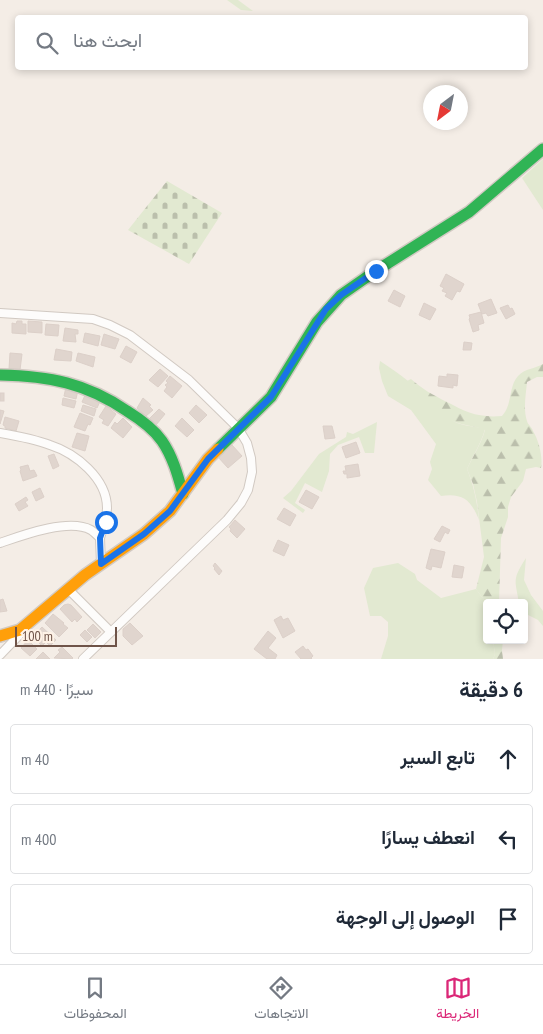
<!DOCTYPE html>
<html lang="ar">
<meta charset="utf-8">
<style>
:root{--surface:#fff;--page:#f6f6f7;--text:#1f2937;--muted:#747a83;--line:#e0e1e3;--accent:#db2777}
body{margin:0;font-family:"PT Sans Narrow",Vazirmatn,sans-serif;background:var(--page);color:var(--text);direction:rtl}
.controls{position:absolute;right:15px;bottom:15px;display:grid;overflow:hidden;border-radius:5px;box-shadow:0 2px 8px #0003}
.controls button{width:45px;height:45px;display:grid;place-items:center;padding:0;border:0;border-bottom:1px solid var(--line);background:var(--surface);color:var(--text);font:25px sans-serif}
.compass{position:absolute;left:423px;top:85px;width:45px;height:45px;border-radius:50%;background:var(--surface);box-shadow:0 2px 8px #0003;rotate:212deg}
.scale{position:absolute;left:15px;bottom:12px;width:102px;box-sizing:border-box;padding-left:5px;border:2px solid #6f5449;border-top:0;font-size:14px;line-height:18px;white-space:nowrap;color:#6f5449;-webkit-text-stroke:4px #fef2e6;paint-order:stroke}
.stop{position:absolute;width:15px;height:15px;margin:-11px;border:4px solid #1a73e8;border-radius:50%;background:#fff}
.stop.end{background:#1a73e8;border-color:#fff;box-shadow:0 1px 5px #0008}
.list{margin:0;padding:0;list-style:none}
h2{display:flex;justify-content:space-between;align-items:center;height:65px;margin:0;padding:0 20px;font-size:21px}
h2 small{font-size:16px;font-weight:400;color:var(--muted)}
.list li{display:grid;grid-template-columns:32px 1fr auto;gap:15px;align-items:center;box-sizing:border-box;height:70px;margin:0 10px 10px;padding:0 10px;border:1px solid var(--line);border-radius:5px}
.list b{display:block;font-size:19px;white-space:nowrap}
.list em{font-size:16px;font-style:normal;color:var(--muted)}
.icon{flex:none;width:28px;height:28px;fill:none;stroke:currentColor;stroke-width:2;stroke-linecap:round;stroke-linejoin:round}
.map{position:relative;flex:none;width:543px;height:659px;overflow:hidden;direction:ltr}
.search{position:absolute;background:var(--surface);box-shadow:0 2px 8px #0003;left:15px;right:15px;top:15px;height:55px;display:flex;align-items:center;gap:12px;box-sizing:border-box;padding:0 18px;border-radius:5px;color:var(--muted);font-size:19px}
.sheet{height:305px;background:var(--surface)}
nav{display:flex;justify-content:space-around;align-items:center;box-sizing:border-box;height:70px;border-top:1px solid var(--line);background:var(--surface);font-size:14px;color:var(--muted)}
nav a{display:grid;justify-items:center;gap:2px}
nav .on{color:var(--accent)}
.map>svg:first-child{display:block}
.grass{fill:#e2e9d1}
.forest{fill:url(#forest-firs)}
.cemetery{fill:url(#cemetery-stones)}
.building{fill:#e0d5ce;stroke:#dcd0c9}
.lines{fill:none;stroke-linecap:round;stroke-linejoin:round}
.street-casing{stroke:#d1c9c2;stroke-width:10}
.fast-casing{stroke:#d2cac3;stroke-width:14}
.slow-casing{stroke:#d2cac3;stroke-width:14}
.street{stroke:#fdfcfb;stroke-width:8}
.fast{stroke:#30b455;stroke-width:11}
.slow{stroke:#ff9f0a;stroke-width:11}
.route{stroke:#1a73e8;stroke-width:6}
</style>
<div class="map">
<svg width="543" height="659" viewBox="0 0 543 659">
<defs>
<pattern id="forest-firs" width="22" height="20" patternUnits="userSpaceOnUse" patternTransform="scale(1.25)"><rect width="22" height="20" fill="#e2e9d1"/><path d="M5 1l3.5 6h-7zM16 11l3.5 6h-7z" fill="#bbbfac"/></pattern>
<pattern id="cemetery-stones" width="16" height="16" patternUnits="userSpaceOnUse" patternTransform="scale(1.25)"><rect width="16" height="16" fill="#e2e9d1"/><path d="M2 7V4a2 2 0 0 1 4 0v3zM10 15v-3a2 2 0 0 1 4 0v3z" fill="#bbbfac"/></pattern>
</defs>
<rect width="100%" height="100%" fill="#f4ede6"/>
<g class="grass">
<path d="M227,0H238L253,11L241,10Z"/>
<path d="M543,159V210L522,178Z"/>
<path d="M380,361C390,368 400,374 408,381C424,395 436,412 455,422C462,426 476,426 485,429C481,444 473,455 467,469C474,486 477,502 479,520C471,500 463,493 441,496L428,480L432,469L430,462L436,444L411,410L388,396L382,381L379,368Z"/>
<path d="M377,422L374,453H365L359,437L338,445L330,454L329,471L322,492L305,483L295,503L305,510L303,513L283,498L291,491L319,454L346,437L347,432L353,434Z"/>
<path d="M526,558L524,580L531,595L543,611V626L538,620L524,613V603H519C515,579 512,580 526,558Z"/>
<path d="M398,563L415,574L417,580L441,598L476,589L487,604V640H493L495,654L493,659H381L388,636V622L381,616H370L364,588L373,568Z"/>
</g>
<g class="forest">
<path d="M543,364V377H537L527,382C526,394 523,409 527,421C528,425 532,427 533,431C539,441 543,457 541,468L536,467L526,469L523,481L511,497L508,507V517L501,538L499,603H487V604L476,589L484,557L477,502L473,484L467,469C473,456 481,444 485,430C476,426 467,426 458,423C439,418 421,394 407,381L411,379C422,389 433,395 447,402C466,412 478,418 502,416C513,404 508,387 518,376C525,368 535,369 543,364Z"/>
<path d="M493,640H503L502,650L503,659H493L495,654Z"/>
</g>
<path class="cemetery" d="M167,181L222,213L189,264L128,230Z"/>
<g class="building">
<path d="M446,274L464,284L460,292L457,291L452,300L445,296L447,293L442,291L444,288L440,286Z"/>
<path d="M394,290L405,296L400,307L388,301Z"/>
<path d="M491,299L497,313L488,316L486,313L482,314L478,304Z"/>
<path d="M424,303L436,309L430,320L419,315Z"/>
<path d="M508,305L510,309L512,308L515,314L506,319L500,308Z"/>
<path d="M481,312L484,323L478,325L479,330L473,332L469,319L470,318L469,315Z"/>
<path d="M17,321H22V324H26V334L12,333V323L16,324Z"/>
<path d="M28,321L42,322V333L28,332Z"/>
<path d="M46,324L59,325L58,336L45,335Z"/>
<path d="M65,328L78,330V334H75L76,342L63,341Z"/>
<path d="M85,333L100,336L98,346L83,342Z"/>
<path d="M104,334L119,339L115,349L101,345Z"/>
<path d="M464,342L472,343L471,350H463Z"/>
<path d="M126,346L137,352L131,363L120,357Z"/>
<path d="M56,349L72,352L71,361L54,360Z"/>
<path d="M10,353L22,354L20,370L9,369Z"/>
<path d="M78,353L95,357L93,367L76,361Z"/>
<path d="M160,369L168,376L158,387L149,380Z"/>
<path d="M447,374L458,375L457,386L453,385V388L438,386L439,376L447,377Z"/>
<path d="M170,376L182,386L172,398L164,391L167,387L165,385L168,383L166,381Z"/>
<path d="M66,387L78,390L76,399L64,396Z"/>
<rect x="0" y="393" width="4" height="8"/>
<path d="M86,393L101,399L97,408L82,402Z"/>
<path d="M63,398L76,401L74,408L62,405Z"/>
<path d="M143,398L151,405L149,406L153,410L146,416L137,408Z"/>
<path d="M83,405L96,409L94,416L81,411Z"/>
<path d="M196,405L207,415L199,423L189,413Z"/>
<path d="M106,406L116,414L108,426L102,423L104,420L99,417Z"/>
<path d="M159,409L165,414L156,425L149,419Z"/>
<path d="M0,410L4,411L0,424Z"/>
<path d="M80,413L93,418L90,425L88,424L85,431L74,427Z"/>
<path d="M5,417L19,421L16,431L5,428V426L3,425Z"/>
<path d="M123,418L132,427L123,438L111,428L115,422L117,424Z"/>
<path d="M182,418L194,430L187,437L175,426Z"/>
<path d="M323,426H332L335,438L325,439Z"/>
<path d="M77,433L89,436L85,451L72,447Z"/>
<path d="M356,442L360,453L346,458L342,447Z"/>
<path d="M232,445L242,456L228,468L218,457Z"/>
<path d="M54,454L59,466L53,469L48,456Z"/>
<path d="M358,464L360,476L347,478V474H344L343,471H346L345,466Z"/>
<path d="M28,465L30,471L34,470L37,476L23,481L20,471L21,470L20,467Z"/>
<path d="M40,488L44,497L36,501L32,492Z"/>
<path d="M306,490L319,497L312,509L299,502Z"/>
<path d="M26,497L28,500L25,502L28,506L19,511L15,504Z"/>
<path d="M284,508L296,515L290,526L277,519Z"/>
<path d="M235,520L245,529L237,538L230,531L231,529L229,527Z"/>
<path d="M442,526L450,530L448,534L445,532L440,542L434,539Z"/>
<path d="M278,540L289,545L284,556L273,551Z"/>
<path d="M431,549L445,552L441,568L432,566L431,570L426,568Z"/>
<path d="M215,563L222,571L219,575L214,569L215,568L213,566Z"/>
<path d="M454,565L464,567L462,578L452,577Z"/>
<path d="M3,599L7,611L0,612V600Z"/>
<path d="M68,604L71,605L82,617L77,622L75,619L72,622L60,609L64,605Z"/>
<path d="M53,614L64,623L63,624L68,628L59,637L45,623Z"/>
<path d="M281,616L283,620L288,618L295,631L283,638L274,620Z"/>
<path d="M130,623L143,636L132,645L123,636V629Z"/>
<path d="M93,624L101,632L95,638L87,630Z"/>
<path d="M42,627L56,640L50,646L46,642L42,646L33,637L41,632L39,630Z"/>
<path d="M85,630L92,637L87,642L80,635Z"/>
<path d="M268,631L276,638L268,648L277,655L275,659H267L254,649Z"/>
<path d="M28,640L37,649L30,656L21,648Z"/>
<path d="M303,646L306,650L308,649L313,656L311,658L312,659H301L295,652Z"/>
<path d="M62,647L73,658L72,659L54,658L60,652L58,650Z"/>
<path d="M43,652L50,659H36Z"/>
</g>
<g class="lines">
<defs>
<g id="street">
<path d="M0,313L93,319L110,325L130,335L189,380L238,428L247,443L251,458L252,472L248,490L241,503L227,520L83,659"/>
<path d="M0,433C17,436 34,439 50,445C75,453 107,478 107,508C107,518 103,528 100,538"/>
<path d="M0,543C23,535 69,518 91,530C94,532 98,536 100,538L101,564"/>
<path d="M68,589L111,632"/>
<path d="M0,655L25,629"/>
</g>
<g id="fast">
<path d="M0,375C49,376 86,383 127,411C140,419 153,428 162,441C173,457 178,476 183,494"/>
<path d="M218,449L271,397L317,322L341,295L374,272L469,212L543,149"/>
</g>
<path id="slow" d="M0,636L20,630L85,575L144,534L170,511L208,459L218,449"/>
</defs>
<use href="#street" class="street-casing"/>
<use href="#fast" class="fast-casing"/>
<use href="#slow" class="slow-casing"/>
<use href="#street" class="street"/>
<use href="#fast" class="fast"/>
<use href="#slow" class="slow"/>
</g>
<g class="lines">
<path class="route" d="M106,522L100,538L101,564L144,534L170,511L208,459L271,397L326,309L341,295L376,271"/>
</g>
</svg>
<div class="controls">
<button><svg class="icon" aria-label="locate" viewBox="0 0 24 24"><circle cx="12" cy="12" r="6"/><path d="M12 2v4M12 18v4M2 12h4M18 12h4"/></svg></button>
</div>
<svg class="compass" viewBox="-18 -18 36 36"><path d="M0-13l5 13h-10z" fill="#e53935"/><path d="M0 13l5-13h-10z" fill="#747a83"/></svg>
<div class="scale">100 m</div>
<div class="stop" style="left:106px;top:522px"></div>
<div class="stop end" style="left:376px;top:271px"></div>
<div class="search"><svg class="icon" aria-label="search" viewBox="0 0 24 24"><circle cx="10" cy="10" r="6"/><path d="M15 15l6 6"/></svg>ابحث هنا</div>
</div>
<section class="sheet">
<h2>6 دقيقة<small>سيرًا · 440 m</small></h2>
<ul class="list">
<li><svg class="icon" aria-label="ahead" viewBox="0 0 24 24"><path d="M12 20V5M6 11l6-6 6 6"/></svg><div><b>تابع السير</b></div><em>40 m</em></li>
<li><svg class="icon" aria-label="left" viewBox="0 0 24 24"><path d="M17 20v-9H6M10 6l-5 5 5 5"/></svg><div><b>انعطف يسارًا</b></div><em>400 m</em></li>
<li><svg class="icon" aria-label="arrive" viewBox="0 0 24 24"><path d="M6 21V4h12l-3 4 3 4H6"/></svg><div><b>الوصول إلى الوجهة</b></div></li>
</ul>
</section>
<nav>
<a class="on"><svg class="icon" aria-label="map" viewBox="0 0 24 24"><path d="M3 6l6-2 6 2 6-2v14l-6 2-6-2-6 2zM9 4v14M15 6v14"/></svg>الخريطة</a>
<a><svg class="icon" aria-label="directions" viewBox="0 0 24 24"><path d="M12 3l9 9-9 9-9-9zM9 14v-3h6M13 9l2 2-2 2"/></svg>الاتجاهات</a>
<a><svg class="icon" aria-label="saved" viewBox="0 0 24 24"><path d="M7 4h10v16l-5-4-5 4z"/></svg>المحفوظات</a>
</nav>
